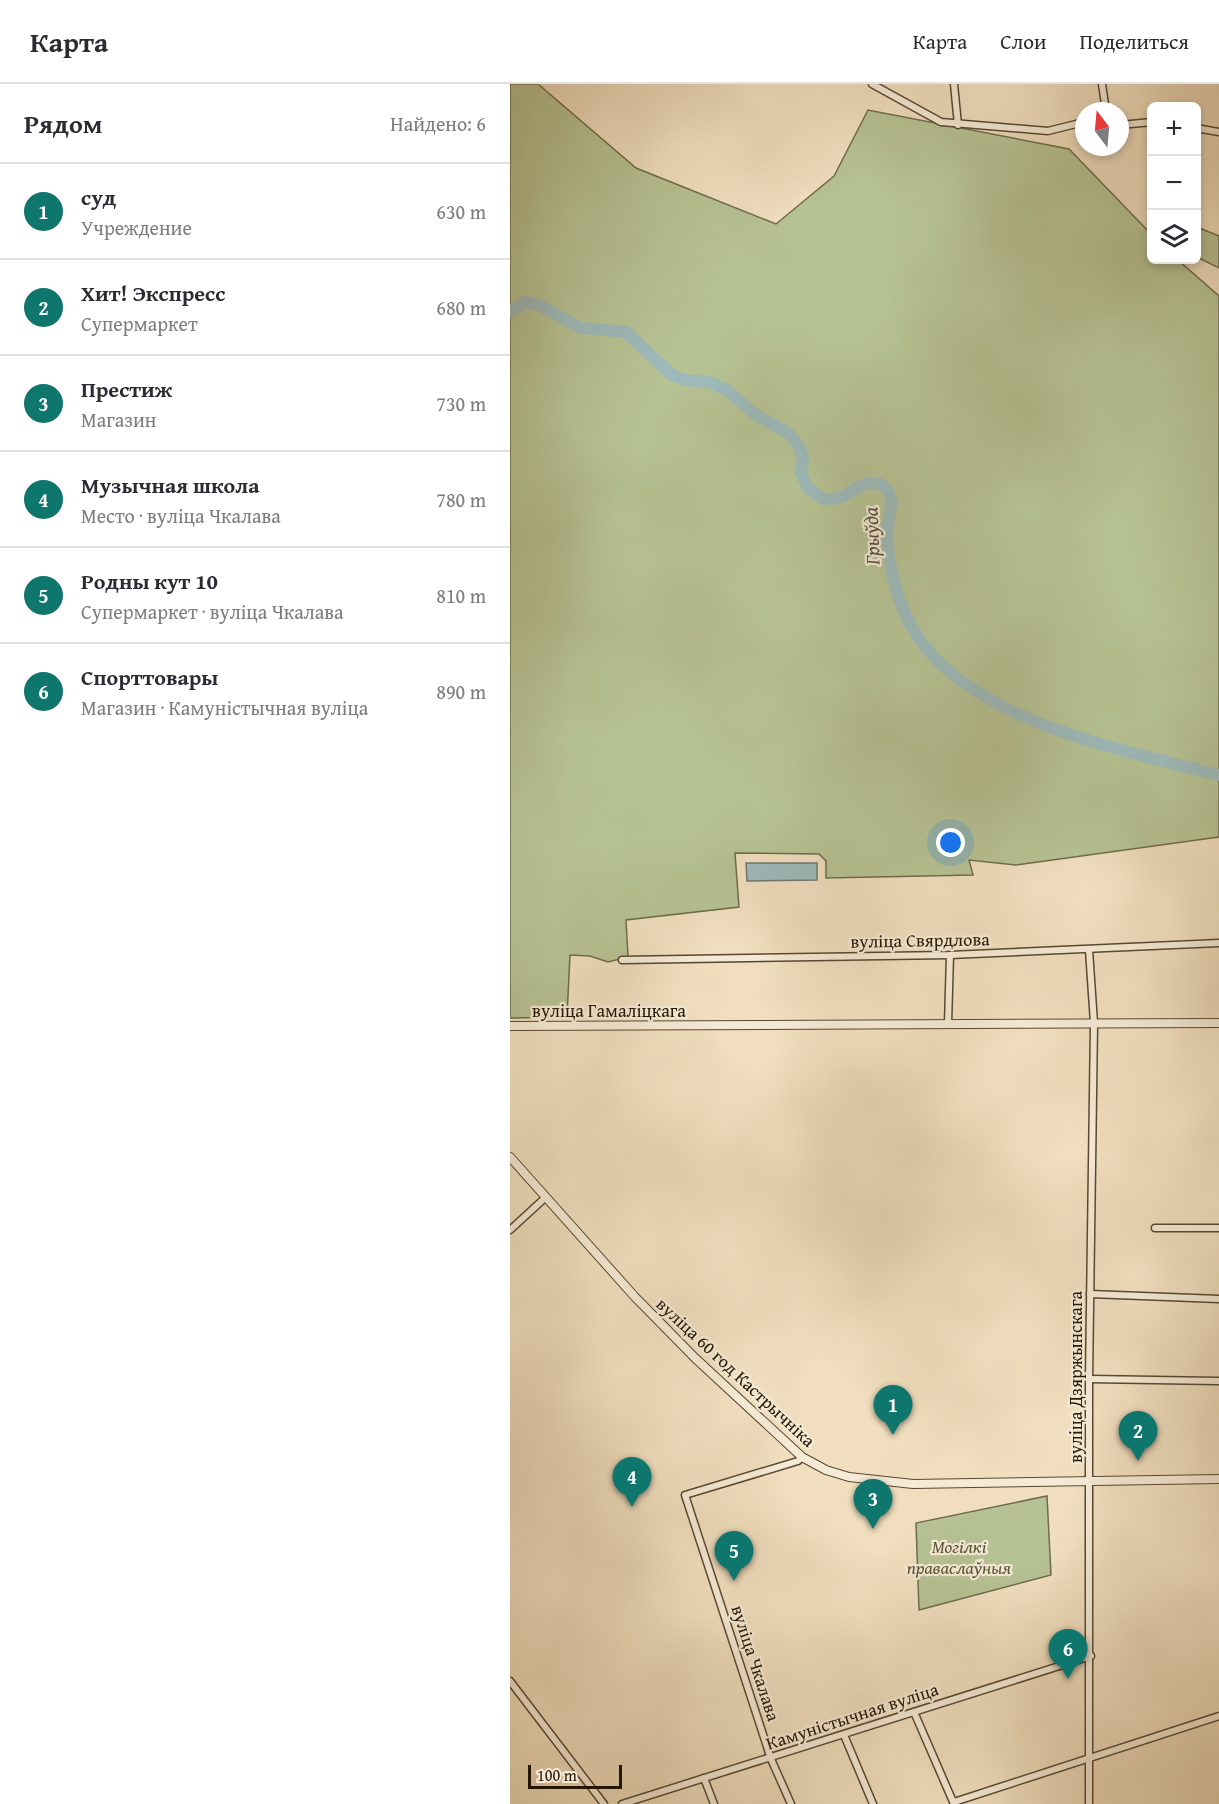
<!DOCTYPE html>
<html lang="ru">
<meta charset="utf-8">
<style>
:root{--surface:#fff;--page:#f7f7f7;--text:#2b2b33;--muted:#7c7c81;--line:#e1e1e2;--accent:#0f766e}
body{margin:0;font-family:"Gentium Book Plus",serif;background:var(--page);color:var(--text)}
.controls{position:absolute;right:18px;top:18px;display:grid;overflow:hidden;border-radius:9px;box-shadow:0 3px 9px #0003}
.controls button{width:54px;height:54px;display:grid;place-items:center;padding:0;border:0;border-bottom:2px solid var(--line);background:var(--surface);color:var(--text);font:30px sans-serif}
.compass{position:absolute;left:565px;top:18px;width:54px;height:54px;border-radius:50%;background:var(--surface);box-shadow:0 3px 9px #0003;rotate:344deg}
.scale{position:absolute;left:18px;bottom:15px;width:94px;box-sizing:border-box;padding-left:6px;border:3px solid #251600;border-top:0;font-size:16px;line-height:21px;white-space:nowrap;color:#251600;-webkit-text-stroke:4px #f5ead5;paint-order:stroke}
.you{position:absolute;left:441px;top:759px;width:21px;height:21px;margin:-15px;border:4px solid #fff;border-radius:50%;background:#1a73e8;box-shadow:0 0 0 9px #1a73e833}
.badge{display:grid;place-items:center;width:39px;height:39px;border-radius:50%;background:var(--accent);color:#fff;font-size:20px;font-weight:700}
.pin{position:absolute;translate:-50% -50px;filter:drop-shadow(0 2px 3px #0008)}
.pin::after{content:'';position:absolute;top:32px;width:21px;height:18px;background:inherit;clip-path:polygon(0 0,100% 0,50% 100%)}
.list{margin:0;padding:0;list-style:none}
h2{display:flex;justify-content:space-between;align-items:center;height:78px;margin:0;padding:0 24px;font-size:26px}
h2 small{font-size:20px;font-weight:400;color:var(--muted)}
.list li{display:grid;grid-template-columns:39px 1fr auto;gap:18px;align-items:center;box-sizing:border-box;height:96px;padding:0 24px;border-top:2px solid var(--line)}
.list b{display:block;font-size:22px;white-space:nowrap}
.list p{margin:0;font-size:20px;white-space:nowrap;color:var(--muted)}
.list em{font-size:20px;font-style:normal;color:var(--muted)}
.icon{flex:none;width:33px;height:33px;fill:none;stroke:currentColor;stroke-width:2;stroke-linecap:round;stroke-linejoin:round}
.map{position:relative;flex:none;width:709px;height:1720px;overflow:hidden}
header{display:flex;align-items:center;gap:36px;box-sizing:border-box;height:84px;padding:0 30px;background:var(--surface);border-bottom:2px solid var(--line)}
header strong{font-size:28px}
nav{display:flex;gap:33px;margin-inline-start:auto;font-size:21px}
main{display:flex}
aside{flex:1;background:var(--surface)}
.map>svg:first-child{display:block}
.green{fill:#b6c294;stroke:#6e6c4a;stroke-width:1.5}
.water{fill:#9dbaba;stroke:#6d7870;stroke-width:1.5}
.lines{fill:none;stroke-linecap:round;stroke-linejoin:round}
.river{stroke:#9dbaba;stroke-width:12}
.minor-casing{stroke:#584830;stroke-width:9}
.tertiary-casing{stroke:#584830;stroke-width:10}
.minor{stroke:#f5ead5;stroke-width:6}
.tertiary{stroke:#f5ead5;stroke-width:8}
.labels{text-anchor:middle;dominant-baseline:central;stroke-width:4.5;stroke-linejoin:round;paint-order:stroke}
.street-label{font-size:18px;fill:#251600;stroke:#f5ead5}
.park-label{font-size:18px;font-style:italic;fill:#585234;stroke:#f5ead5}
.water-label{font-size:20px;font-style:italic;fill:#4f4f41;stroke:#f5ead5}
</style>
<header>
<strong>Карта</strong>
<nav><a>Карта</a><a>Слои</a><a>Поделиться</a></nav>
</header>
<main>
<aside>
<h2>Рядом<small>Найдено: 6</small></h2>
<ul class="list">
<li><span class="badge">1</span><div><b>суд</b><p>Учреждение</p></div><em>630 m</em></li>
<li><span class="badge">2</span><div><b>Хит! Экспресс</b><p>Супермаркет</p></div><em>680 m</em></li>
<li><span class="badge">3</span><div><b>Престиж</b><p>Магазин</p></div><em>730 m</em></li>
<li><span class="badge">4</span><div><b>Музычная школа</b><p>Место · вуліца Чкалава</p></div><em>780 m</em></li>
<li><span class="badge">5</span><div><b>Родны кут 10</b><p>Супермаркет · вуліца Чкалава</p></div><em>810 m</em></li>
<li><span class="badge">6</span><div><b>Спорттовары</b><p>Магазин · Камуністычная вуліца</p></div><em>890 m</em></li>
</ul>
</aside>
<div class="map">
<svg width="709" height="1720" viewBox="0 0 709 1720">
<rect width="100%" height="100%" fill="#f0debe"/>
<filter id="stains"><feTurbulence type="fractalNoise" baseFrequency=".00333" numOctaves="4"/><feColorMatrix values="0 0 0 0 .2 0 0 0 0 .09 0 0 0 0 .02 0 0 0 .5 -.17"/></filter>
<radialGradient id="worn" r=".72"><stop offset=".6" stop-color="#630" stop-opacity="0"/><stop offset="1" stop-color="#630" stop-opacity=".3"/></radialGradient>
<g class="green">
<path d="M0,0H28L126,84L266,140L324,92L358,26L559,65L641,150L642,176H668L709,212V753L506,781L459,776L463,791L316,794V777L309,770L225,769L229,823L116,836L118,873L98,878L80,872L60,871L57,933L0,934Z"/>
<path d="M687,143L709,152V184L687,173Z"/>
<path d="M537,1412L541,1491L409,1526L406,1439Z"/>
</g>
<path class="water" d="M236,779H307V796L237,797Z"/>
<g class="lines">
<path class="river" d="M0,228L15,218L29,221L71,244L116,248L162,291L175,296L199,298L215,305L246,331L280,350L289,362L293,375L291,389L298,404L313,415C319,415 326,415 331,413C343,408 355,395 369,400C391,408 376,437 377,453C380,495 393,540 422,571C489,643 616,667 709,691"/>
<defs>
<g id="minor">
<path d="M362,0L431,38L538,47L574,38"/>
<path d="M444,0L448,41"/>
<path d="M592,0L596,27"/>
<path d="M610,41L642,38"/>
<path d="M686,44L709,48"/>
<path d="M579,866L584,939L579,1295V1720"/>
<path d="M112,876L440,871L709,859"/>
<path d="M438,940L440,871"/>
<path d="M645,1144H709"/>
<path d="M0,1146L36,1113"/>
<path d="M580,1210L709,1215"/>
<path d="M579,1295L709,1297"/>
<path d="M0,1597L94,1720"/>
<path d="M404,1628L444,1720"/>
<path d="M334,1651L363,1720"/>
<path d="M194,1694L204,1720"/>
<path d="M444,1718L709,1632"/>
<path d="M112,1720L581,1572"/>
<path d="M281,1720L261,1675L175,1411L288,1377L292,1373"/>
</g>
<g id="tertiary">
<path d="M0,942L709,939"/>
<path d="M0,1073L125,1213L185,1274L292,1373L316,1386L339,1393L403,1400L709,1395"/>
</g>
</defs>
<use href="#minor" class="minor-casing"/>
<use href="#tertiary" class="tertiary-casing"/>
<use href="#minor" class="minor"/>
<use href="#tertiary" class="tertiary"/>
</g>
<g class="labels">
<g class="street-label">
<text transform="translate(410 856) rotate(-1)">вуліца Свярдлова</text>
<text x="99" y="926">вуліца Гамаліцкага</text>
<text transform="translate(226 1288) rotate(43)">вуліца 60 год Кастрычніка</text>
<text transform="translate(565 1293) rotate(-90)">вуліца Дзяржынскага</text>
<text transform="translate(246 1579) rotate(72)">вуліца Чкалава</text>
<text transform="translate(342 1632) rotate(-18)">Камуністычная вуліца</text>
</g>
<g class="park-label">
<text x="449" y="1462">Могілкі<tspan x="449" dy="21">праваслаўныя</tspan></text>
</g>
<g class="water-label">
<text transform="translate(361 452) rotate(-92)">Грыўда</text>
</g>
</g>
<rect width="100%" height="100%" filter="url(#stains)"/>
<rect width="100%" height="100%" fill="url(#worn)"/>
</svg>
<div class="controls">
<button>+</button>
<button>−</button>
<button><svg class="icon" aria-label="layers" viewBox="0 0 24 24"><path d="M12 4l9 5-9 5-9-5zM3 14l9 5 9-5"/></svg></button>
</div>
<svg class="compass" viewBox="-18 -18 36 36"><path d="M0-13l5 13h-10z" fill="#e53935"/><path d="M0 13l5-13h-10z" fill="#7c7c81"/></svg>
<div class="scale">100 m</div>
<div class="you"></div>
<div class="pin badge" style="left:383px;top:1351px">1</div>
<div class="pin badge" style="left:628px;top:1377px">2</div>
<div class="pin badge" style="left:363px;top:1445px">3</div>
<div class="pin badge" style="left:122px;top:1423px">4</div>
<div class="pin badge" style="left:224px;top:1497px">5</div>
<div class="pin badge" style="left:558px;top:1595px">6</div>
</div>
</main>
